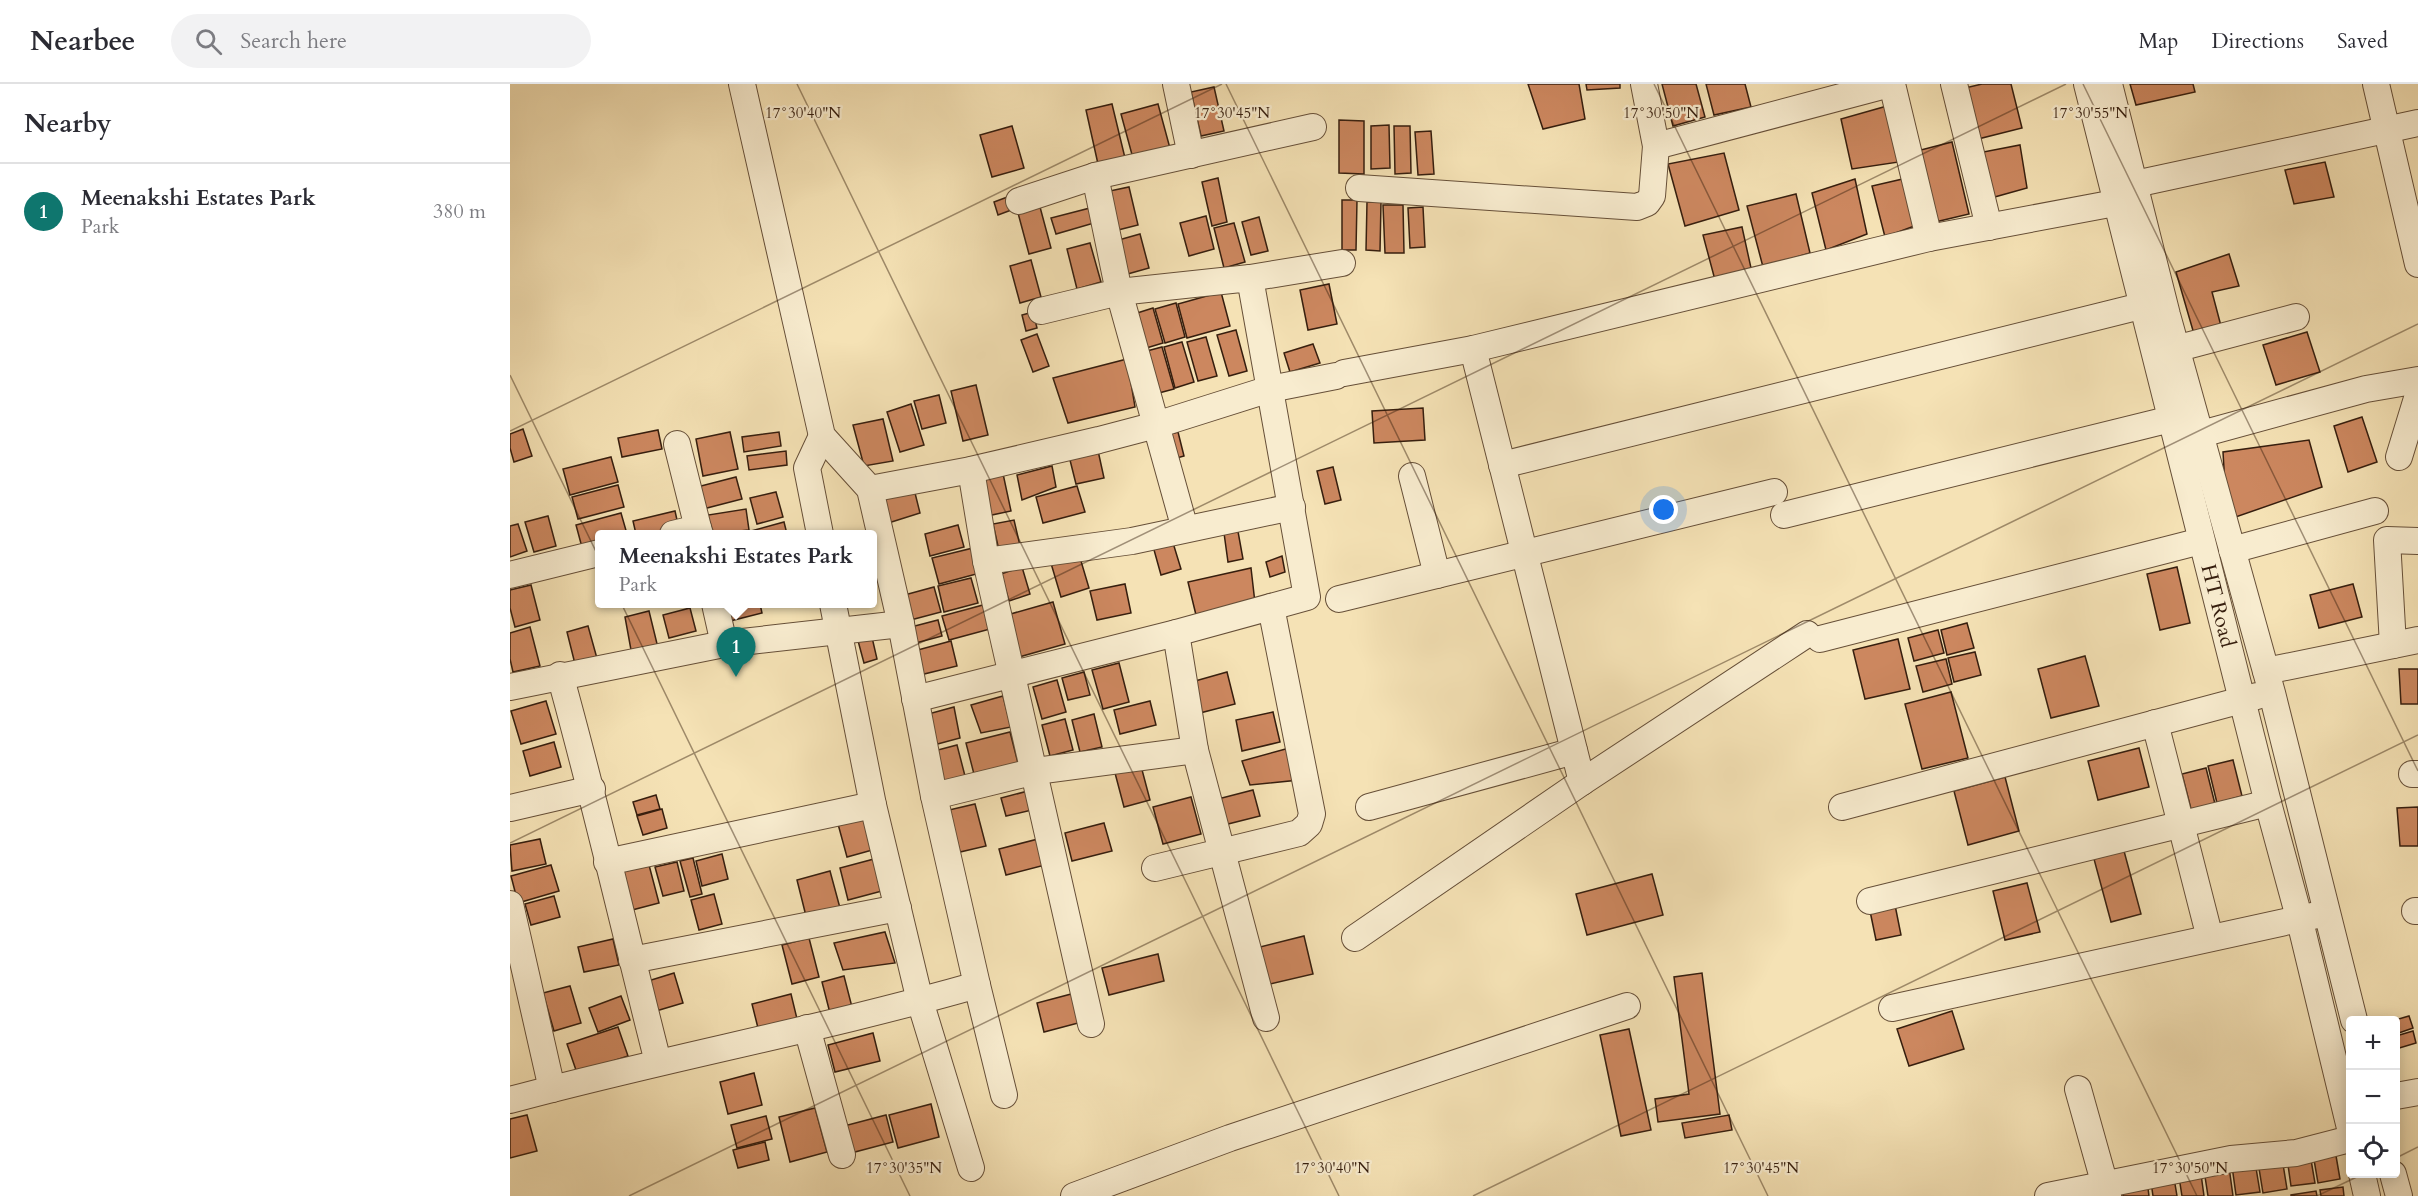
<!DOCTYPE html>
<meta charset="utf-8">
<style>
:root{--surface:#fff;--page:#f2f2f3;--text:#2b2b33;--muted:#7c7c81;--line:#e1e1e2;--accent:#0f766e}
body{margin:0;font-family:Cardo,serif;background:var(--page);color:var(--text)}
.controls{position:absolute;right:18px;bottom:18px;display:grid;overflow:hidden;border-radius:6px;box-shadow:0 3px 15px #0003}
.controls button{width:54px;height:54px;display:grid;place-items:center;padding:0;border:0;border-bottom:2px solid var(--line);background:var(--surface);color:var(--text);font:30px sans-serif}
.you{position:absolute;left:1154px;top:426px;width:21px;height:21px;margin:-15px;border:4px solid #fff;border-radius:50%;background:#1a73e8;box-shadow:0 0 0 9px #1a73e833}
.badge{display:grid;place-items:center;width:39px;height:39px;border-radius:50%;background:var(--accent);color:#fff;font-size:20px;font-weight:700}
.pin{position:absolute;translate:-50% -50px;filter:drop-shadow(0 2px 3px #0008)}
.pin::after{content:'';position:absolute;top:32px;width:21px;height:18px;background:inherit;clip-path:polygon(0 0,100% 0,50% 100%)}
.popup{position:absolute;left:85px;top:446px;width:282px;height:78px;box-sizing:border-box;display:grid;place-content:center;border-radius:6px;background:var(--surface);filter:drop-shadow(0 2px 4px #0005);font-size:20px;white-space:nowrap;color:var(--muted)}
.popup b{font-size:22px;color:var(--text)}
.popup::after{content:'';position:absolute;left:50%;top:100%;margin-left:-12px;border:12px solid transparent;border-top-color:var(--surface)}
.list{margin:0;padding:0;list-style:none}
h2{display:flex;justify-content:space-between;align-items:center;height:78px;margin:0;padding:0 24px;font-size:26px}
h2 small{font-size:20px;font-weight:400;color:var(--muted)}
.list li{display:grid;grid-template-columns:39px 1fr auto;gap:18px;align-items:center;box-sizing:border-box;height:96px;padding:0 24px;border-top:2px solid var(--line)}
.list b{display:block;font-size:22px;white-space:nowrap}
.list p{margin:0;font-size:20px;white-space:nowrap;color:var(--muted)}
.list em{font-size:20px;font-style:normal;color:var(--muted)}
.icon{flex:none;width:33px;height:33px;fill:none;stroke:currentColor;stroke-width:2;stroke-linecap:round;stroke-linejoin:round}
.map{position:relative;flex:none;width:1908px;height:1112px;overflow:hidden}
header{display:flex;align-items:center;gap:36px;box-sizing:border-box;height:84px;padding:0 30px;background:var(--surface);border-bottom:2px solid var(--line)}
header strong{font-size:28px}
nav{display:flex;gap:33px;margin-inline-start:auto;font-size:21px}
.search{width:420px;height:54px;background:var(--page);display:flex;align-items:center;gap:15px;box-sizing:border-box;padding:0 21px;border-radius:33px;color:var(--muted);font-size:22px}
main{display:flex}
aside{flex:1;background:var(--surface)}
.map>svg:first-child{display:block}
.building{fill:#cc875f;stroke:#361e0e;stroke-width:1.5}
.lines{fill:none;stroke-linecap:round;stroke-linejoin:round}
.minor-casing{stroke:#664f38;stroke-width:28}
.minor{stroke:#f8eccf;stroke-width:26}
.ticks{fill:none;stroke:#361e0e;stroke-width:1.5;stroke-opacity:0.45}
.labels{text-anchor:middle;dominant-baseline:central;stroke-width:4.5;stroke-linejoin:round;paint-order:stroke}
.street-label{font-size:21px;fill:#361e0e;stroke:#f8eccf}
.ticks-label{font-size:15px;text-anchor:middle;fill:#361e0e;stroke:#f8eccf;stroke-width:4.5;stroke-linejoin:round;paint-order:stroke}
</style>
<header>
<strong>Nearbee</strong>
<div class="search"><svg class="icon" aria-label="search" viewBox="0 0 24 24"><circle cx="10" cy="10" r="6"/><path d="M15 15l6 6"/></svg>Search here</div>
<nav><a>Map</a><a>Directions</a><a>Saved</a></nav>
</header>
<main>
<aside>
<h2>Nearby<small></small></h2>
<ul class="list">
<li><span class="badge">1</span><div><b>Meenakshi Estates Park</b><p>Park</p></div><em>380 m</em></li>
</ul>
</aside>
<div class="map">
<svg width="1908" height="1112" viewBox="0 0 1908 1112">
<rect width="100%" height="100%" fill="#f5e2b5"/>
<filter id="stains"><feTurbulence type="fractalNoise" baseFrequency=".00333" numOctaves="4"/><feColorMatrix values="0 0 0 0 .2 0 0 0 0 .09 0 0 0 0 .02 0 0 0 .5 -.17"/></filter>
<radialGradient id="worn" r=".72"><stop offset=".6" stop-color="#630" stop-opacity="0"/><stop offset="1" stop-color="#630" stop-opacity=".3"/></radialGradient>
<g class="building">
<path d="M1018,0H1069L1075,35L1033,45Z"/>
<path d="M1076,0H1110V4L1077,6Z"/>
<path d="M1152,0H1186L1195,33L1163,42Z"/>
<path d="M1196,0H1235L1241,23L1204,31Z"/>
<path d="M1472,0H1501L1512,44L1468,55L1455,4Z"/>
<path d="M1620,0H1683L1685,8L1626,21Z"/>
<path d="M704,3L714,47L691,52L681,8Z"/>
<path d="M602,20L615,74L588,80L576,26Z"/>
<path d="M648,20L661,68L624,78L611,30Z"/>
<path d="M1377,22L1389,78L1342,85L1331,35Z"/>
<path d="M829,36L854,37V90L829,89Z"/>
<path d="M879,41L880,84L861,85V42Z"/>
<path d="M502,42L514,84L482,93L470,51Z"/>
<path d="M884,42H900L901,89L885,90Z"/>
<path d="M921,47L924,90L908,91L905,48Z"/>
<path d="M1442,58L1459,130L1421,139L1403,68Z"/>
<path d="M1510,61L1517,104L1481,114L1468,69Z"/>
<path d="M1214,69L1229,126L1175,142L1158,80Z"/>
<path d="M1815,78L1824,113L1784,120L1775,86Z"/>
<path d="M708,94L717,138L702,142L692,98Z"/>
<path d="M1397,94L1407,141L1375,153L1362,102Z"/>
<path d="M1345,95L1357,150L1316,166L1302,109Z"/>
<path d="M619,103L628,141L604,147L595,108Z"/>
<path d="M1286,110L1300,169L1253,183L1237,122Z"/>
<path d="M500,112L504,125L488,131L484,118Z"/>
<path d="M832,116H847L846,166H832Z"/>
<path d="M857,118H871L870,167L856,166Z"/>
<path d="M873,121H893L894,169H875Z"/>
<path d="M530,123L541,164L519,170L508,129Z"/>
<path d="M913,123L915,163L900,164L898,124Z"/>
<path d="M580,124L584,139L546,150L541,134Z"/>
<path d="M696,132L704,165L679,172L670,139Z"/>
<path d="M749,133L758,167L741,171L732,138Z"/>
<path d="M724,139L735,178L714,184L704,144Z"/>
<path d="M1232,143L1241,184L1205,196L1193,151Z"/>
<path d="M630,150L639,184L614,191L605,157Z"/>
<path d="M580,159L591,198L567,205L557,165Z"/>
<path d="M1719,170L1729,202L1702,208L1711,242L1684,250L1666,188Z"/>
<path d="M521,176L531,213L510,219L500,182Z"/>
<path d="M819,200L827,240L798,246L790,206Z"/>
<path d="M711,208L720,242L677,254L668,220Z"/>
<path d="M666,219L675,253L655,259L645,225Z"/>
<path d="M643,224L653,259L633,265L624,230Z"/>
<path d="M523,228L527,244L516,247L512,231Z"/>
<path d="M726,246L737,287L719,292L707,251Z"/>
<path d="M1797,248L1810,288L1766,301L1753,261Z"/>
<path d="M527,250L539,282L523,288L511,256Z"/>
<path d="M696,253L707,292L688,297L677,258Z"/>
<path d="M672,258L684,298L665,304L654,263Z"/>
<path d="M803,260L810,279L780,288L774,269Z"/>
<path d="M652,263L664,305L645,310L633,268Z"/>
<path d="M617,275L625,323L558,339L543,294Z"/>
<path d="M466,301L478,351L453,357L441,307Z"/>
<path d="M429,311L436,339L412,345L404,317Z"/>
<path d="M401,320L414,361L390,368L377,328Z"/>
<path d="M913,324L915,356L864,359L862,327Z"/>
<path d="M1852,333L1867,378L1838,388L1824,342Z"/>
<path d="M373,335L383,377L354,382L343,341Z"/>
<path d="M13,345L22,372L4,378L0,364V350Z"/>
<path d="M148,346L152,365L112,373L108,354Z"/>
<path d="M220,348L228,385L193,392L186,355Z"/>
<path d="M269,348L271,362L234,368L232,353Z"/>
<path d="M668,348L674,372L663,375L657,351Z"/>
<path d="M1799,356L1812,403L1717,436L1713,368Z"/>
<path d="M587,362L594,394L566,400L558,368Z"/>
<path d="M276,367L277,381L239,386L237,372Z"/>
<path d="M101,373L108,398L60,411L53,385Z"/>
<path d="M542,382L546,403L512,416L507,391Z"/>
<path d="M823,383L831,416L815,420L807,387Z"/>
<path d="M492,385L501,427L477,432L468,391Z"/>
<path d="M226,393L232,415L193,425L187,403Z"/>
<path d="M108,401L114,423L68,435L62,413Z"/>
<path d="M567,402L575,428L533,439L526,413Z"/>
<path d="M404,405L410,429L372,441L366,414Z"/>
<path d="M266,408L273,433L247,440L240,414Z"/>
<path d="M236,425L239,446L202,450L198,431Z"/>
<path d="M165,427L169,445L144,450H126L123,437Z"/>
<path d="M111,429L117,450H89V463L73,467L66,441Z"/>
<path d="M38,432L46,462L24,468L15,438Z"/>
<path d="M504,436L511,466L490,471L483,440Z"/>
<path d="M274,438L277,450H242L241,447Z"/>
<path d="M8,440L17,467L0,473V442Z"/>
<path d="M448,441L454,463L420,472L415,450Z"/>
<path d="M727,442L733,475L718,478L714,449Z"/>
<path d="M660,449L671,485L651,491L641,455Z"/>
<path d="M463,464L470,489L429,500L422,474Z"/>
<path d="M568,467L579,504L551,513L540,476Z"/>
<path d="M772,472L775,488L760,493L756,478Z"/>
<path d="M512,483L520,510L499,517L491,490Z"/>
<path d="M1667,483L1680,539L1650,546L1637,490Z"/>
<path d="M741,484L745,519L686,531L678,498Z"/>
<path d="M461,494L468,519L434,528L428,502Z"/>
<path d="M615,500L621,529L587,536L580,507Z"/>
<path d="M1843,500L1852,533L1809,544L1800,511Z"/>
<path d="M21,501L30,536L5,543L0,524V506Z"/>
<path d="M424,503L431,528L393,538L387,513Z"/>
<path d="M543,518L555,560L509,573L497,531Z"/>
<path d="M215,520H250L252,529L220,537Z"/>
<path d="M473,521L480,545L439,556L432,532Z"/>
<path d="M180,524L186,547L159,554L153,531Z"/>
<path d="M139,527L149,568L126,574L121,566L115,533Z"/>
<path d="M428,536L432,552L402,560L397,544Z"/>
<path d="M1457,539L1464,564L1437,571L1431,546Z"/>
<path d="M78,542L88,578L66,584L57,548Z"/>
<path d="M20,543L30,582L3,588L0,575V549Z"/>
<path d="M1428,546L1434,569L1404,577L1398,554Z"/>
<path d="M361,549L367,575L354,579L347,553Z"/>
<path d="M1388,555L1400,605L1355,615L1343,566Z"/>
<path d="M441,557L447,582L410,591L404,567Z"/>
<path d="M1465,568L1471,591L1444,598L1438,574Z"/>
<path d="M1575,572L1589,622L1541,634L1528,585Z"/>
<path d="M1436,575L1442,600L1413,608L1406,582Z"/>
<path d="M609,579L619,618L593,625L582,586Z"/>
<path d="M1889,585H1908V620H1891Z"/>
<path d="M574,588L580,611L558,616L552,594Z"/>
<path d="M717,588L725,620L686,630L678,599Z"/>
<path d="M547,596L556,628L532,635L523,603Z"/>
<path d="M1441,608L1458,674L1412,685L1395,620Z"/>
<path d="M493,612L501,643L471,649L461,621Z"/>
<path d="M36,617L46,650L11,660L1,627Z"/>
<path d="M640,617L646,641L610,650L604,626Z"/>
<path d="M444,623L450,654L420,662L411,632Z"/>
<path d="M763,628L770,658L732,667L726,636Z"/>
<path d="M584,630L592,663L570,668L562,636Z"/>
<path d="M555,635L563,666L540,672L532,641Z"/>
<path d="M500,648L509,683L465,694L456,659Z"/>
<path d="M44,658L51,683L20,692L13,667Z"/>
<path d="M447,661L455,692L432,698L424,667Z"/>
<path d="M783,663L789,696L740,701L732,677Z"/>
<path d="M1629,664L1639,703L1588,716L1578,677Z"/>
<path d="M1723,676L1732,712L1707,719L1698,682Z"/>
<path d="M631,682L640,716L614,723L605,689Z"/>
<path d="M1696,684L1705,720L1681,725L1672,690Z"/>
<path d="M1495,693L1509,747L1458,761L1444,707Z"/>
<path d="M743,706L750,732L710,742L704,716Z"/>
<path d="M518,707L522,726L496,732L491,714Z"/>
<path d="M146,711L150,725L127,731L123,718Z"/>
<path d="M681,713L691,750L653,760L643,723Z"/>
<path d="M465,720L476,762L450,768L439,726Z"/>
<path d="M1908,723V762H1890L1887,724Z"/>
<path d="M152,725L157,744L133,751L127,732Z"/>
<path d="M357,732L366,765L337,773L328,740Z"/>
<path d="M594,739L602,767L562,777L555,749Z"/>
<path d="M30,755L36,780L2,787L0,761Z"/>
<path d="M528,755L535,781L496,791L489,765Z"/>
<path d="M1614,767L1631,830L1601,838L1584,775Z"/>
<path d="M212,770L218,795L192,802L186,777Z"/>
<path d="M183,774L192,810L180,813L170,777Z"/>
<path d="M364,775L372,807L338,816L330,784Z"/>
<path d="M167,778L174,807L153,812L145,783Z"/>
<path d="M41,781L49,807L8,819L1,792Z"/>
<path d="M139,781L149,819L122,826L112,788Z"/>
<path d="M320,787L330,824L296,832L287,796Z"/>
<path d="M1142,790L1153,831L1077,851L1066,810Z"/>
<path d="M1517,799L1530,848L1495,856L1483,807Z"/>
<path d="M204,810L212,840L189,846L181,816Z"/>
<path d="M44,812L50,833L21,841L15,820Z"/>
<path d="M1385,821L1391,851L1366,856L1360,827Z"/>
<path d="M375,848L385,879L333,886L324,859Z"/>
<path d="M794,852L803,890L760,900L750,863Z"/>
<path d="M299,854L309,893L282,900L272,861Z"/>
<path d="M103,855L109,881L74,888L68,863Z"/>
<path d="M648,870L654,897L599,911L592,884Z"/>
<path d="M164,889L173,919L146,927L138,897Z"/>
<path d="M1192,889L1210,1030L1148,1038L1145,1015L1179,1010L1164,893Z"/>
<path d="M334,892L343,927L321,933L312,898Z"/>
<path d="M60,902L71,939L44,947L33,909Z"/>
<path d="M565,909L572,938L534,948L527,919Z"/>
<path d="M281,910L288,939L249,948L242,920Z"/>
<path d="M111,912L120,936L88,948L79,924Z"/>
<path d="M1442,927L1454,965L1399,982L1387,945Z"/>
<path d="M1899,932L1903,944L1886,950L1885,936Z"/>
<path d="M108,943L118,972L67,989L57,960Z"/>
<path d="M1119,945L1141,1046L1111,1052L1090,951Z"/>
<path d="M1903,947L1906,959L1886,965V952Z"/>
<path d="M363,949L370,977L325,988L318,961Z"/>
<path d="M244,989L252,1021L218,1030L210,998Z"/>
<path d="M421,1020L429,1053L388,1064L379,1031Z"/>
<path d="M305,1024L317,1068L280,1078L269,1033Z"/>
<path d="M17,1031L27,1067L0,1074V1035Z"/>
<path d="M376,1031L383,1058L341,1069L334,1042Z"/>
<path d="M1219,1031L1222,1046L1175,1054L1172,1039Z"/>
<path d="M256,1032L262,1055L227,1064L221,1041Z"/>
<path d="M255,1058L259,1076L228,1084L223,1066Z"/>
<path d="M1825,1066L1830,1095L1808,1099L1803,1070Z"/>
<path d="M1800,1070L1805,1099L1781,1102L1777,1074Z"/>
<path d="M1772,1074L1777,1105L1753,1109L1748,1078Z"/>
<path d="M1745,1078L1750,1108L1726,1111L1722,1082Z"/>
<path d="M1719,1083L1723,1112H1698L1694,1086Z"/>
<path d="M1691,1090L1694,1112H1672L1669,1093Z"/>
<path d="M1664,1094L1667,1112H1643L1641,1098Z"/>
<path d="M1637,1097L1639,1112H1613L1612,1102Z"/>
<path d="M1833,1103L1834,1112H1811L1810,1106Z"/>
<path d="M1806,1107L1807,1112H1781V1111Z"/>
</g>
<g class="lines">
<defs>
<g id="minor">
<path d="M666,0L681,71"/>
<path d="M1382,0L1419,154"/>
<path d="M1444,0L1479,143"/>
<path id="s1" d="M1577,0L1758,719L1789,833L1840,1044"/>
<path d="M1599,0L1657,231L1762,609L1844,936"/>
<path d="M1866,0L1908,180"/>
<path d="M1146,62L1380,0"/>
<path d="M585,92L609,208L675,445"/>
<path d="M849,104L1127,123L1137,119L1142,112L1146,62L1134,0"/>
<path d="M509,117L585,92L803,43"/>
<path d="M740,194L832,179"/>
<path d="M963,265L1072,698"/>
<path d="M1650,269L1786,233"/>
<path d="M834,289L963,265L1419,154L1605,119L1625,100L1908,39"/>
<path d="M1673,355L1856,305L1908,296"/>
<path d="M167,360L188,444"/>
<path d="M1889,373L1908,311"/>
<path d="M992,381L1647,218"/>
<path d="M461,386L476,477L581,940"/>
<path d="M902,392L927,491"/>
<path d="M360,405L461,386L589,356L646,341L760,305L826,292"/>
<path d="M1274,431L1661,335"/>
<path d="M163,450L188,444L190,450"/>
<path d="M310,450L297,384L312,352"/>
<path d="M1722,466L1865,427"/>
<path d="M476,477L622,457L782,423"/>
<path d="M0,491L89,469"/>
<path d="M829,515L1264,408"/>
<path d="M205,520L214,560"/>
<path d="M323,520L363,721L410,917L461,1084"/>
<path d="M666,549L685,666L756,934"/>
<path d="M1310,555L1691,457"/>
<path d="M1883,561L1877,456L1908,457"/>
<path d="M1756,587L1908,556"/>
<path d="M50,591C86,720 115,849 148,978"/>
<path d="M0,603L214,560L391,540"/>
<path d="M405,615L666,549L797,513L740,194L609,208L531,227"/>
<path d="M1645,639L1700,854"/>
<path d="M1902,690H1908"/>
<path d="M424,712L526,687L685,666"/>
<path d="M859,723L1064,667"/>
<path d="M1332,723L1747,612"/>
<path d="M0,724L82,705"/>
<path d="M97,778L363,721"/>
<path d="M645,784L789,749L799,740L802,730L761,523"/>
<path d="M1360,817L1758,719"/>
<path d="M0,820L42,1005"/>
<path d="M1905,827H1908"/>
<path d="M845,854L1072,698L1297,550"/>
<path d="M122,876L388,824"/>
<path d="M467,901L494,1011"/>
<path d="M1382,924L1807,831"/>
<path d="M297,944L332,1071"/>
<path d="M1568,1005L1598,1112"/>
<path d="M1886,1012L1908,1008"/>
<path d="M0,1016C155,974 313,945 467,901L424,712L391,540L360,405L312,352L232,0"/>
<path d="M1852,1090L1857,1112"/>
<path d="M1883,1090L1889,1112"/>
<path d="M564,1112L720,1054L1117,922"/>
<path d="M1538,1112L1721,1075L1786,1069L1840,1055"/>
</g>
</defs>
<use href="#minor" class="minor-casing"/>
<use href="#minor" class="minor"/>
</g>
<path class="ticks" d="M287,0L829,1112M716,0L1258,1112M1144,0L1687,1112M1573,0L1908,687M0,291L400,1112M0,347L712,0M0,759L1556,0M1886,1074L1908,1063M119,1112L1908,240M963,1112L1908,651M1807,1112L1853,1090"/>
<g class="labels">
<g class="street-label">
<text stroke="none"><textPath href="#s1" startOffset="538">HT Road</textPath></text>
</g>
</g>
<g class="ticks-label">
<text x="1580" y="34">17°30'55"N</text>
<text x="293" y="34">17°30'40"N</text>
<text x="722" y="34">17°30'45"N</text>
<text x="1151" y="34">17°30'50"N</text>
<text x="394" y="1089">17°30'35"N</text>
<text x="822" y="1089">17°30'40"N</text>
<text x="1251" y="1089">17°30'45"N</text>
<text x="1680" y="1089">17°30'50"N</text>
</g>
<rect width="100%" height="100%" filter="url(#stains)"/>
<rect width="100%" height="100%" fill="url(#worn)"/>
</svg>
<div class="controls">
<button>+</button>
<button>−</button>
<button><svg class="icon" aria-label="locate" viewBox="0 0 24 24"><circle cx="12" cy="12" r="6"/><path d="M12 2v4M12 18v4M2 12h4M18 12h4"/></svg></button>
</div>
<div class="you"></div>
<div class="pin badge" style="left:226px;top:593px">1</div>
<div class="popup"><b>Meenakshi Estates Park</b>Park</div>
</div>
</main>
